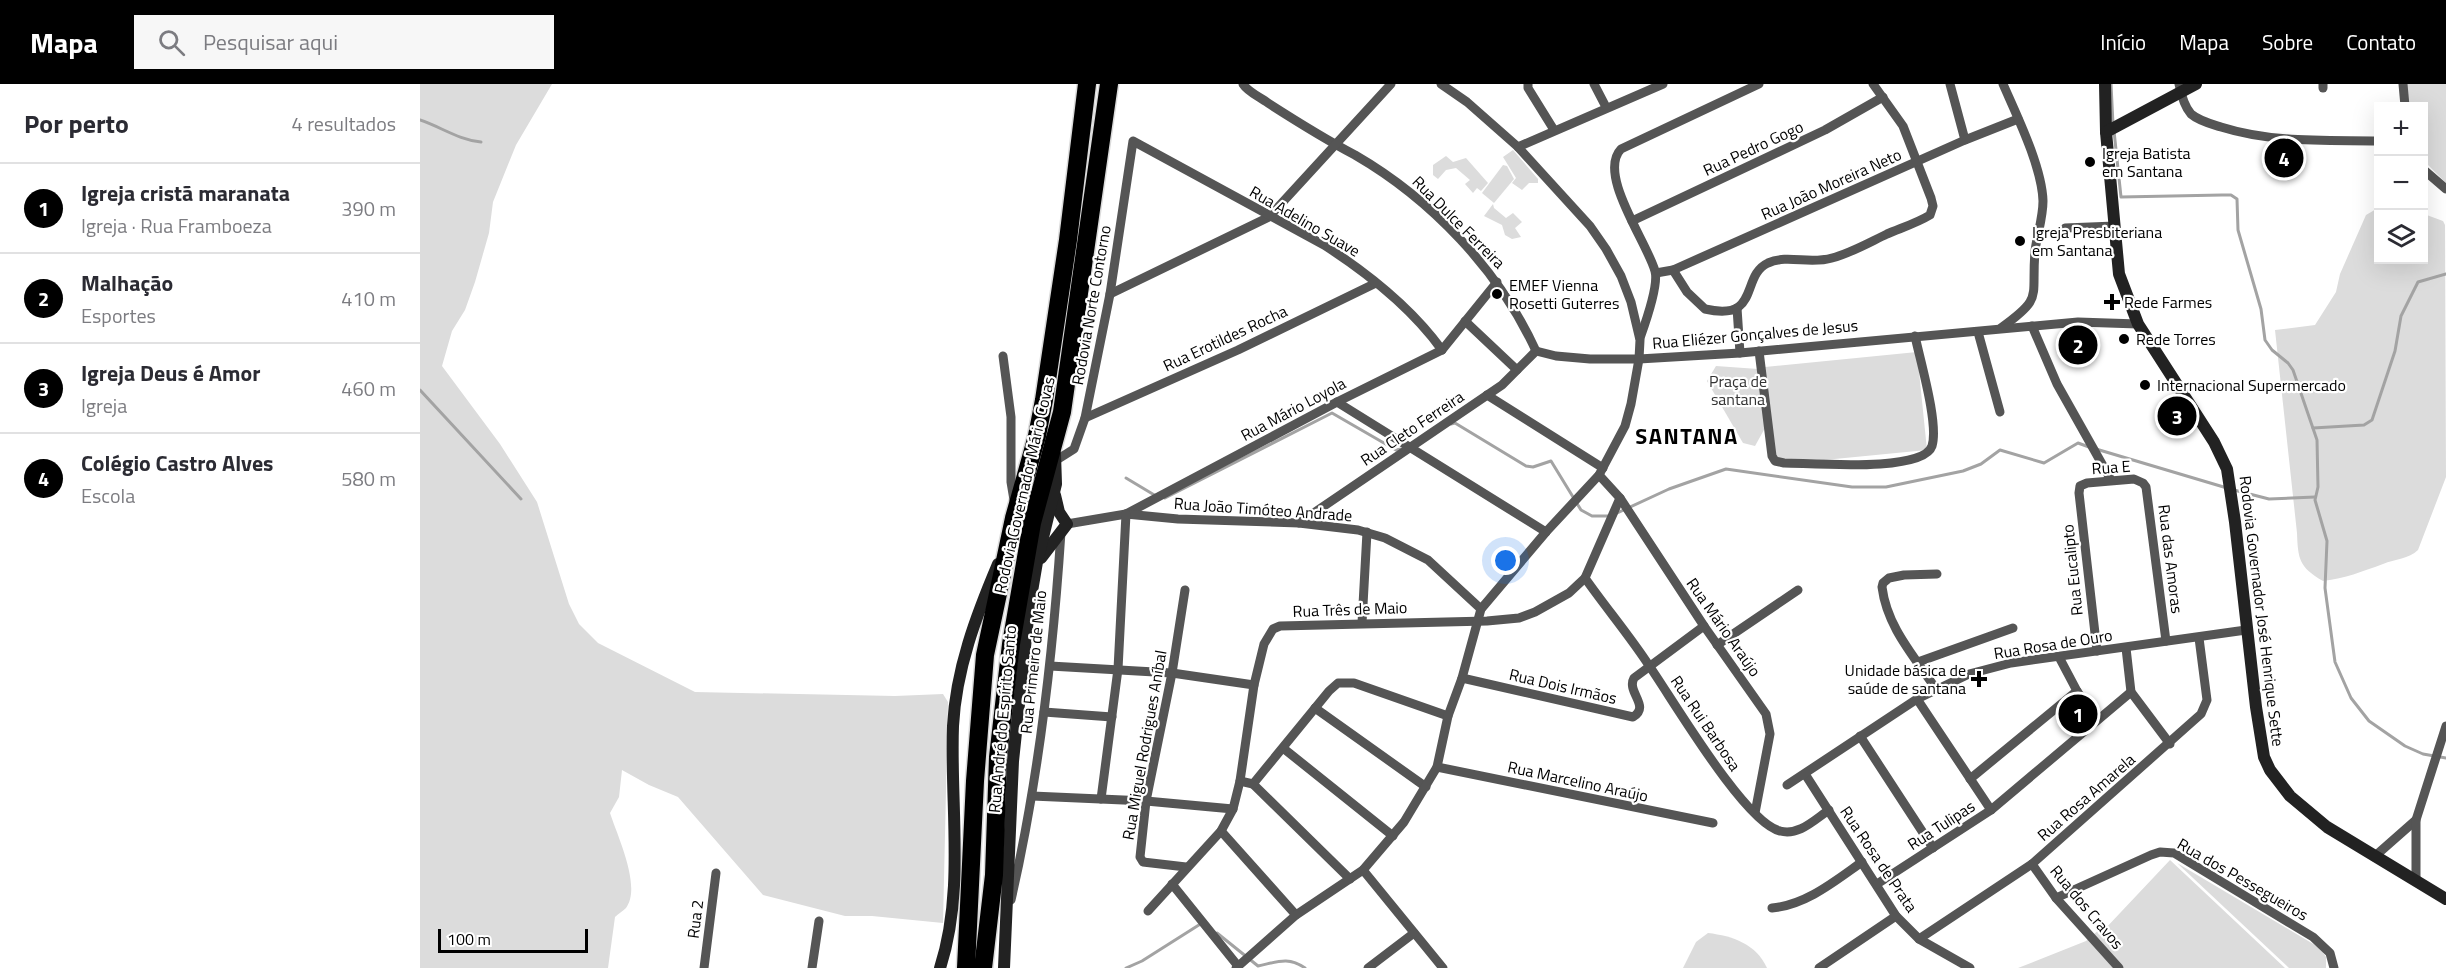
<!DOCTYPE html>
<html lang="pt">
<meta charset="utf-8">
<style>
:root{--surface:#fff;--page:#f7f7f7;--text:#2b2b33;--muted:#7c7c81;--line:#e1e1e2;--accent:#000}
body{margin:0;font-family:"Titillium Web",sans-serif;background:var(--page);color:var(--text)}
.controls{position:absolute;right:18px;top:18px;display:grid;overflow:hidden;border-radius:0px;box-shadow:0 6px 24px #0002}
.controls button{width:54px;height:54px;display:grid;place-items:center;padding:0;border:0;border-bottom:2px solid var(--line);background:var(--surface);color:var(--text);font:30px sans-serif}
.scale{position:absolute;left:18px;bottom:15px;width:150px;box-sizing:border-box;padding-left:6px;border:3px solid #000;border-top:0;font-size:16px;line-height:21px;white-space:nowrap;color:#000;-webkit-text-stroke:4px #fff;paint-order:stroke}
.you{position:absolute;left:1086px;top:477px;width:21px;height:21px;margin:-15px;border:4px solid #fff;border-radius:50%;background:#1a73e8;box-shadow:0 0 0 9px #1a73e833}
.badge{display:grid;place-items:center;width:39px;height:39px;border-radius:50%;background:var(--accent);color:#fff;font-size:20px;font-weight:700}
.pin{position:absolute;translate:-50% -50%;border:3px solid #fff;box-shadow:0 2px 6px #0006}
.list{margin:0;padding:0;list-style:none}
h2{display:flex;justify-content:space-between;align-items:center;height:78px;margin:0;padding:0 24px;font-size:26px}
h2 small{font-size:20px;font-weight:400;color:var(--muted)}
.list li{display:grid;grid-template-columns:39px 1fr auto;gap:18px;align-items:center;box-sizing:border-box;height:90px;padding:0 24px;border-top:2px solid var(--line)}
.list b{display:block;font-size:22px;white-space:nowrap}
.list p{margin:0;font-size:20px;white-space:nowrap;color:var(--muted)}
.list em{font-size:20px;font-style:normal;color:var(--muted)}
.icon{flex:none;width:33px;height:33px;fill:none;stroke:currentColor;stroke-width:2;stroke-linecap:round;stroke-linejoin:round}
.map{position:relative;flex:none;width:2026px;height:884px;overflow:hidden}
header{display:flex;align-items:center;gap:36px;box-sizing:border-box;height:84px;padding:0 30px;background:var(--accent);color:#fff}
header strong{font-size:28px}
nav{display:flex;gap:33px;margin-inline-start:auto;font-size:21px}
.search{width:420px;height:54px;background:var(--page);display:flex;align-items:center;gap:15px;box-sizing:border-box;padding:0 21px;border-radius:0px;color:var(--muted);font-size:22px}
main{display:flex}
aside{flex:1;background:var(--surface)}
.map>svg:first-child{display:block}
.green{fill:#dcdcdc}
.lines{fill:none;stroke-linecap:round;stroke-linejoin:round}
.stream{stroke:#a3a3a3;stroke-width:3}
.highway-casing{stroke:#dbdbdb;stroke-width:21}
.street{stroke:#555;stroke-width:9}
.secondary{stroke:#222;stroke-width:12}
.highway{stroke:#000;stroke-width:18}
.poi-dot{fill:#000;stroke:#fff;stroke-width:2}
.labels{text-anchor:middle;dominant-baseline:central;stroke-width:4.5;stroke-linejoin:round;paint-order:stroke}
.street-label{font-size:16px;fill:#000;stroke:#fff}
.poi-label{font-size:16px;fill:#000;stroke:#fff;text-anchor:start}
.park-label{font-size:16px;fill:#333;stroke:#fff}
.district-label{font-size:22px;font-weight:bold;letter-spacing:1.5px;fill:#000;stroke:#fff}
</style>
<header>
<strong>Mapa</strong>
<div class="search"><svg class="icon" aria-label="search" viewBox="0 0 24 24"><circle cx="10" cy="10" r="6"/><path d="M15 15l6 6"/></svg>Pesquisar aqui</div>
<nav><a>Início</a><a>Mapa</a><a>Sobre</a><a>Contato</a></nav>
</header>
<main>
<aside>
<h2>Por perto<small>4 resultados</small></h2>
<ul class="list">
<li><span class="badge">1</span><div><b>Igreja cristã maranata</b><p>Igreja · Rua Framboeza</p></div><em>390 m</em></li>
<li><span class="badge">2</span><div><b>Malhação</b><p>Esportes</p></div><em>410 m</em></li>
<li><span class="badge">3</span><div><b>Igreja Deus é Amor</b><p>Igreja</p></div><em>460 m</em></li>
<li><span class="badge">4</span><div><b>Colégio Castro Alves</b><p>Escola</p></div><em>580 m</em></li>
</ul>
</aside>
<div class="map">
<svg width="2026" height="884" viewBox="0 0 2026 884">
<rect width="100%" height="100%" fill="#fff"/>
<g class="green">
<path d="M0,0H132L96,61L73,118L69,149L55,198L45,226L32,247L22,282L80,360L117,418L149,520L159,540L178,559L275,608L475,612L523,610L528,618L523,839L452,832H425L343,811L258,713L229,701L202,686L199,713L190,729C197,751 222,803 206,824C203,827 198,830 195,833L188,884H0Z"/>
<path d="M1986,0H2026V99L2004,77V22H1987Z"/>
<path d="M1093,66L1118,95V99H1109L1102,106L1092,99L1096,94L1083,73Z"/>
<path d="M1026,72L1033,78L1046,74L1068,99L1061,107L1057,104L1053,109L1045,100L1050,96L1036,84L1026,86L1018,95L1013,91V81Z"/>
<path d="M1083,81L1087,82L1094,95L1074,119L1062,109Z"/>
<path d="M1073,120L1074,124L1086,134L1093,129L1102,138L1095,144L1101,153L1092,155L1085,151L1082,141L1064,132Z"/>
<path d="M1958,124V176H2004V130L2023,137L2025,141L2026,393L1998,466C1989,475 1975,475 1963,480C1941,488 1926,494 1903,497C1879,483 1878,475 1877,449L1855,246L1895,241L1916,208L1920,190L1946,131Z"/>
<path d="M1497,268L1507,366L1354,381L1345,283Z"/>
<path d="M1296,282L1338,285L1345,344L1335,362L1323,359L1287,297Z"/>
<path d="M1750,776L1865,884H1598L1666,857L1681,844L1684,846Z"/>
<path d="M1757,779L1900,864L1906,873V884H1869Z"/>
<path d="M1288,849C1313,852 1336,860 1347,884H1263L1276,858Z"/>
</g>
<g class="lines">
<g class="stream">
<path d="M1691,0L1693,40"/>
<path d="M0,36C21,43 39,56 61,58"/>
<path d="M1694,47L1701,113L1802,111H1811L1817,115L1818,146L1841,225L1845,256L1852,266L1868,279L1873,286L1897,356L1898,403L1895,416L1907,457L1905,504L1915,578L1931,614L1949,637L1985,662L2003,670L2026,674"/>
<path d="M0,306L101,415"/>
<path d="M1031,340L1035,339L1106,382L1113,383L1131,377L1161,426L1172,432H1189"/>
<path d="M1893,344L1944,341L1952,336L1975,267L1981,232L1998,198L2026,190"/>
<path d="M1676,365L1807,404"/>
<path d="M706,394L736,412"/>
<path d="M1814,406L1849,415L1895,413"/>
<path d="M745,414L912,329L976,366L981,365"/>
<path d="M1195,430L1249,405L1306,385L1432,403H1466L1543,387L1561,380L1580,366L1624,379L1658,359L1669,363"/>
<path d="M797,849L838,882C857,878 868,872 885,884"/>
<path d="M706,884L722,877L782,839"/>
</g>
<defs>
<g id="highway">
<path d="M546,884L555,697L565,571L594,434L617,352L624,316L648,156L667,0"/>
<path d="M563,884L574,791L578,673L591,560L612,439L642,328L689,0"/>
</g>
</defs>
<use href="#highway" class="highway-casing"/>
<g class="street">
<path d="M823,0C828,8 840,13 848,19C876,37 905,55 935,71C1011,115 1079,186 1116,267"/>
<path d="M1108,0V4L1134,46"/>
<path d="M1174,0L1186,23"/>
<path d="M1530,0L1545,56"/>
<path d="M1759,0C1761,10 1764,22 1771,30C1779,37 1791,40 1801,43C1852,59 1905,56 1958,57"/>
<path d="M1903,0V4"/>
<path d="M1983,0L1985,22"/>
<path d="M1098,63L1243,0"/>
<path d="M2004,86L2026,105"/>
<path d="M1212,137L1405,46L1463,13"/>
<path d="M1645,144L1695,142"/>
<path d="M1253,186L1267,208L1285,225C1341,238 1320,192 1348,179C1369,170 1389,181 1412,174C1431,169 1450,158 1467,150C1481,144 1497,139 1510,131L1513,122L1511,114L1483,42L1453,0"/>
<path d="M1236,189L1253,186L1545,56L1598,35"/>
<path d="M690,210L849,133L971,0"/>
<path d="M1317,224L1320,269"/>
<path d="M1045,237L1097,286"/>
<path d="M1612,242L1637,300L1691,396"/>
<path d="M1581,244C1624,213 1611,215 1615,167C1617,151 1623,134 1623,117C1622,83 1597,32 1583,0"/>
<path d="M1558,248L1580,328"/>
<path d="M1220,254C1225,240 1239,202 1235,187C1227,158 1177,90 1201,65L1339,0"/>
<path d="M1116,267L1136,272L1170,275H1219L1320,269L1658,238L1718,240"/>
<path d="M1339,267L1352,372L1355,377L1364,379C1390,379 1503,389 1512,362C1519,340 1500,276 1495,252"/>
<path d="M583,272L591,333V398L594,416"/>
<path d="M1067,311L1183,384"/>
<path d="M917,318L1126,448"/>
<path d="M665,334L818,266L956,199"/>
<path d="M635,377L654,365L665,334L690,210L713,57L904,161C949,190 991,223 1022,266"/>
<path d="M1179,391L1200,414L1284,542L1346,630L1350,650L1335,729"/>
<path d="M706,430L917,318L1022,266L1077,198"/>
<path d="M879,439L1082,301L1116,267"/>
<path d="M647,440L706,430L758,435L879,439L938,446L965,454L1008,476L1061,525"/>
<path d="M1165,494C1186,524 1210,552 1230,583C1253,616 1325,739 1360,747C1379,752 1394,736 1409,726"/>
<path d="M765,506L752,589L726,717L720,773L723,778L766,783"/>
<path d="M942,539L947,448"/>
<path d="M1297,561L1378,506"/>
<path d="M1706,564L1711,608L1750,660"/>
<path d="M1677,567L1659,409L1660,402L1667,399L1714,395L1723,399L1726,403L1746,557"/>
<path d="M1639,573L1657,607L1676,636"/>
<path d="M1498,578L1593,544"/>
<path d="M630,582L752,589L834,601"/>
<path d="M1042,594L1213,633C1231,622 1206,608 1214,594L1284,542"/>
<path d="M1516,605C1494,572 1467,543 1462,503L1463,499L1469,494L1484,491L1517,490"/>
<path d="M1497,615L1571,726"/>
<path d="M895,624L1006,703"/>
<path d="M624,628L692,633"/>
<path d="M1440,652L1513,764"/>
<path d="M863,664L973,752"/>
<path d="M1017,683L1293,739"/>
<path d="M1385,690L1476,832L1499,855L1550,884"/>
<path d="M1550,695L1657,607"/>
<path d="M820,697L834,601L844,560L853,545L860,542L1067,537L1099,534L1115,528L1149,509L1165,494L1200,414"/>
<path d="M833,700L930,795"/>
<path d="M1367,701L1497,615L1549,590L1591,579L1826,546"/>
<path d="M612,712L726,717L813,725"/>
<path d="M681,715L698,585L706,430"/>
<path d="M801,747L876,831"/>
<path d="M1954,773L1996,736"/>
<path d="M1612,780L1636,814L1699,884"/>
<path d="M943,786L1023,884"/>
<path d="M1996,797V736L2026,642"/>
<path d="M752,800L818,882"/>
<path d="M1457,800L1571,726L1711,608"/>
<path d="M1636,814L1731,771L1740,768L1754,769L1893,853L1910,869L1914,884"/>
<path d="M591,816C619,694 633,571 641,448"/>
<path d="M1352,824C1386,821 1415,797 1442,778"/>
<path d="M728,827L801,747L813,725L820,697L833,700L909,607L918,599H934L1028,632"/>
<path d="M1499,855L1612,780L1781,630L1787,616L1779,554"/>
<path d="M284,884L296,789"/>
<path d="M392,884L399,837"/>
<path d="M816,884L876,831L943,786L984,738L1017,683L1028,632L1042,594L1061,525L1126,448L1179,391L1205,342L1211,320L1219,275L1220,256L1211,218L1201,192L1186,165L1170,142L1098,63L1047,18L1021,0"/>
<path d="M948,884L994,849"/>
<path d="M1399,884L1476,832"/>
</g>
<g class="secondary">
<path d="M1685,0L1686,48L1699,190L1718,240L1794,358L1807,385L1815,438L1836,623L1844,673L1850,686L1870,712L1907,743L2026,815"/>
<path d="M1686,48L1776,0"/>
<path d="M621,474L647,440L639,428L635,411"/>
<path d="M520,884C545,807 530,722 533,642C536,585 556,532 578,480"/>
<path d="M584,884L593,677L609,525L617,478L636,400L635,370"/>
</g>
<use href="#highway" class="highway"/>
</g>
<g class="poi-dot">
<circle cx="1670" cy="78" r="6"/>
<circle cx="1600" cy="157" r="6"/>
<circle cx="1077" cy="210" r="6"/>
<path d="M1689 209h6v6h6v6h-6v6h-6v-6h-6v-6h6z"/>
<circle cx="1704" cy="255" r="6"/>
<circle cx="1725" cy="301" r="6"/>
<path d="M1556 586h6v6h6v6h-6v6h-6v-6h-6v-6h6z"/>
</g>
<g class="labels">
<g class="street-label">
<text transform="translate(1333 64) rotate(-25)">Rua Pedro Gogo</text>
<text transform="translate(1411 100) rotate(-24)">Rua João Moreira Neto</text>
<text transform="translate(885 137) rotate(30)">Rua Adelino Suave</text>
<text transform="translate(1039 138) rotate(45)">Rua Dulce Ferreira</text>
<text transform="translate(671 221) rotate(-80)">Rodovia Norte Contorno</text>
<text transform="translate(1335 250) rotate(-5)">Rua Eliézer Gonçalves de Jesus</text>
<text transform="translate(805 254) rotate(-25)">Rua Erotildes Rocha</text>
<text transform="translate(873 325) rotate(-28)">Rua Mário Loyola</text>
<text transform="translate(992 344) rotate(-34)">Rua Cleto Ferreira</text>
<text transform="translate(1691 383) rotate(-4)">Rua E</text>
<text transform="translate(604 401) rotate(-77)">Rodovia Governador Mário Covas</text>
<text transform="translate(843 425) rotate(4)">Rua João Timóteo Andrade</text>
<text transform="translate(1751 475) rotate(83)">Rua das Amoras</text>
<text transform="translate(1652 486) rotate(-96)">Rua Eucalipto</text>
<text transform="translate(930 525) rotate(-2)">Rua Três de Maio</text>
<text transform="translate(1842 527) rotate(83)">Rodovia Governador José Henrique Sette</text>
<text transform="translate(1304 543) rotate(55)">Rua Mário Araújo</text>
<text transform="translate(1633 560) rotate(-9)">Rua Rosa de Ouro</text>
<text transform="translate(613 578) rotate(-84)">Rua Primeiro de Maio</text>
<text transform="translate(1143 602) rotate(13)">Rua Dois Irmãos</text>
<text transform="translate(582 635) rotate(-85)">Rua André do Espírito Santo</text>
<text transform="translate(1286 639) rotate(56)">Rua Rui Barbosa</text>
<text transform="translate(724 661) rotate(-80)">Rua Miguel Rodrigues Aníbal</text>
<text transform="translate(1158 697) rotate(12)">Rua Marcelino Araújo</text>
<text transform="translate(1666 713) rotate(-41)">Rua Rosa Amarela</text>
<text transform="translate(1521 741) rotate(-33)">Rua Tulipas</text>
<text transform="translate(1459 775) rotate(56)">Rua Rosa de Prata</text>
<text transform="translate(1823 795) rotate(30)">Rua dos Pessegueiros</text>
<text transform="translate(1667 823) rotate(50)">Rua dos Cravos</text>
<text transform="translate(275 835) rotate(-83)">Rua 2</text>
</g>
<g class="poi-label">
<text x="1682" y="69">Igreja Batista<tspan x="1682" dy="18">em Santana</tspan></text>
<text x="1612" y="148">Igreja Presbiteriana<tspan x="1612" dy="18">em Santana</tspan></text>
<text x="1089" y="201">EMEF Vienna<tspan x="1089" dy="18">Rosetti Guterres</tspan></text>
<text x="1704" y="218">Rede Farmes</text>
<text x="1716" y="255">Rede Torres</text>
<text x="1737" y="301">Internacional Supermercado</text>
<text x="1546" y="586" text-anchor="end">Unidade básica de<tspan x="1546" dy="18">saúde de santana</tspan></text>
</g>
<g class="park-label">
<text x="1318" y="297">Praça de<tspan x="1318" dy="18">santana</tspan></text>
</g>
<g class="district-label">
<text x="1267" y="352">SANTANA</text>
</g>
</g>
</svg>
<div class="controls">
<button>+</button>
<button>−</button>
<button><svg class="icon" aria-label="layers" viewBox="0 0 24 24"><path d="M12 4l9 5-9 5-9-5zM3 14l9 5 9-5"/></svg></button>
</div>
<div class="scale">100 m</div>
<div class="you"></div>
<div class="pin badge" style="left:1658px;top:630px">1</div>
<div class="pin badge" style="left:1658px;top:261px">2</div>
<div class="pin badge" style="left:1757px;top:332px">3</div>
<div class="pin badge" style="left:1864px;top:74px">4</div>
</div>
</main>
